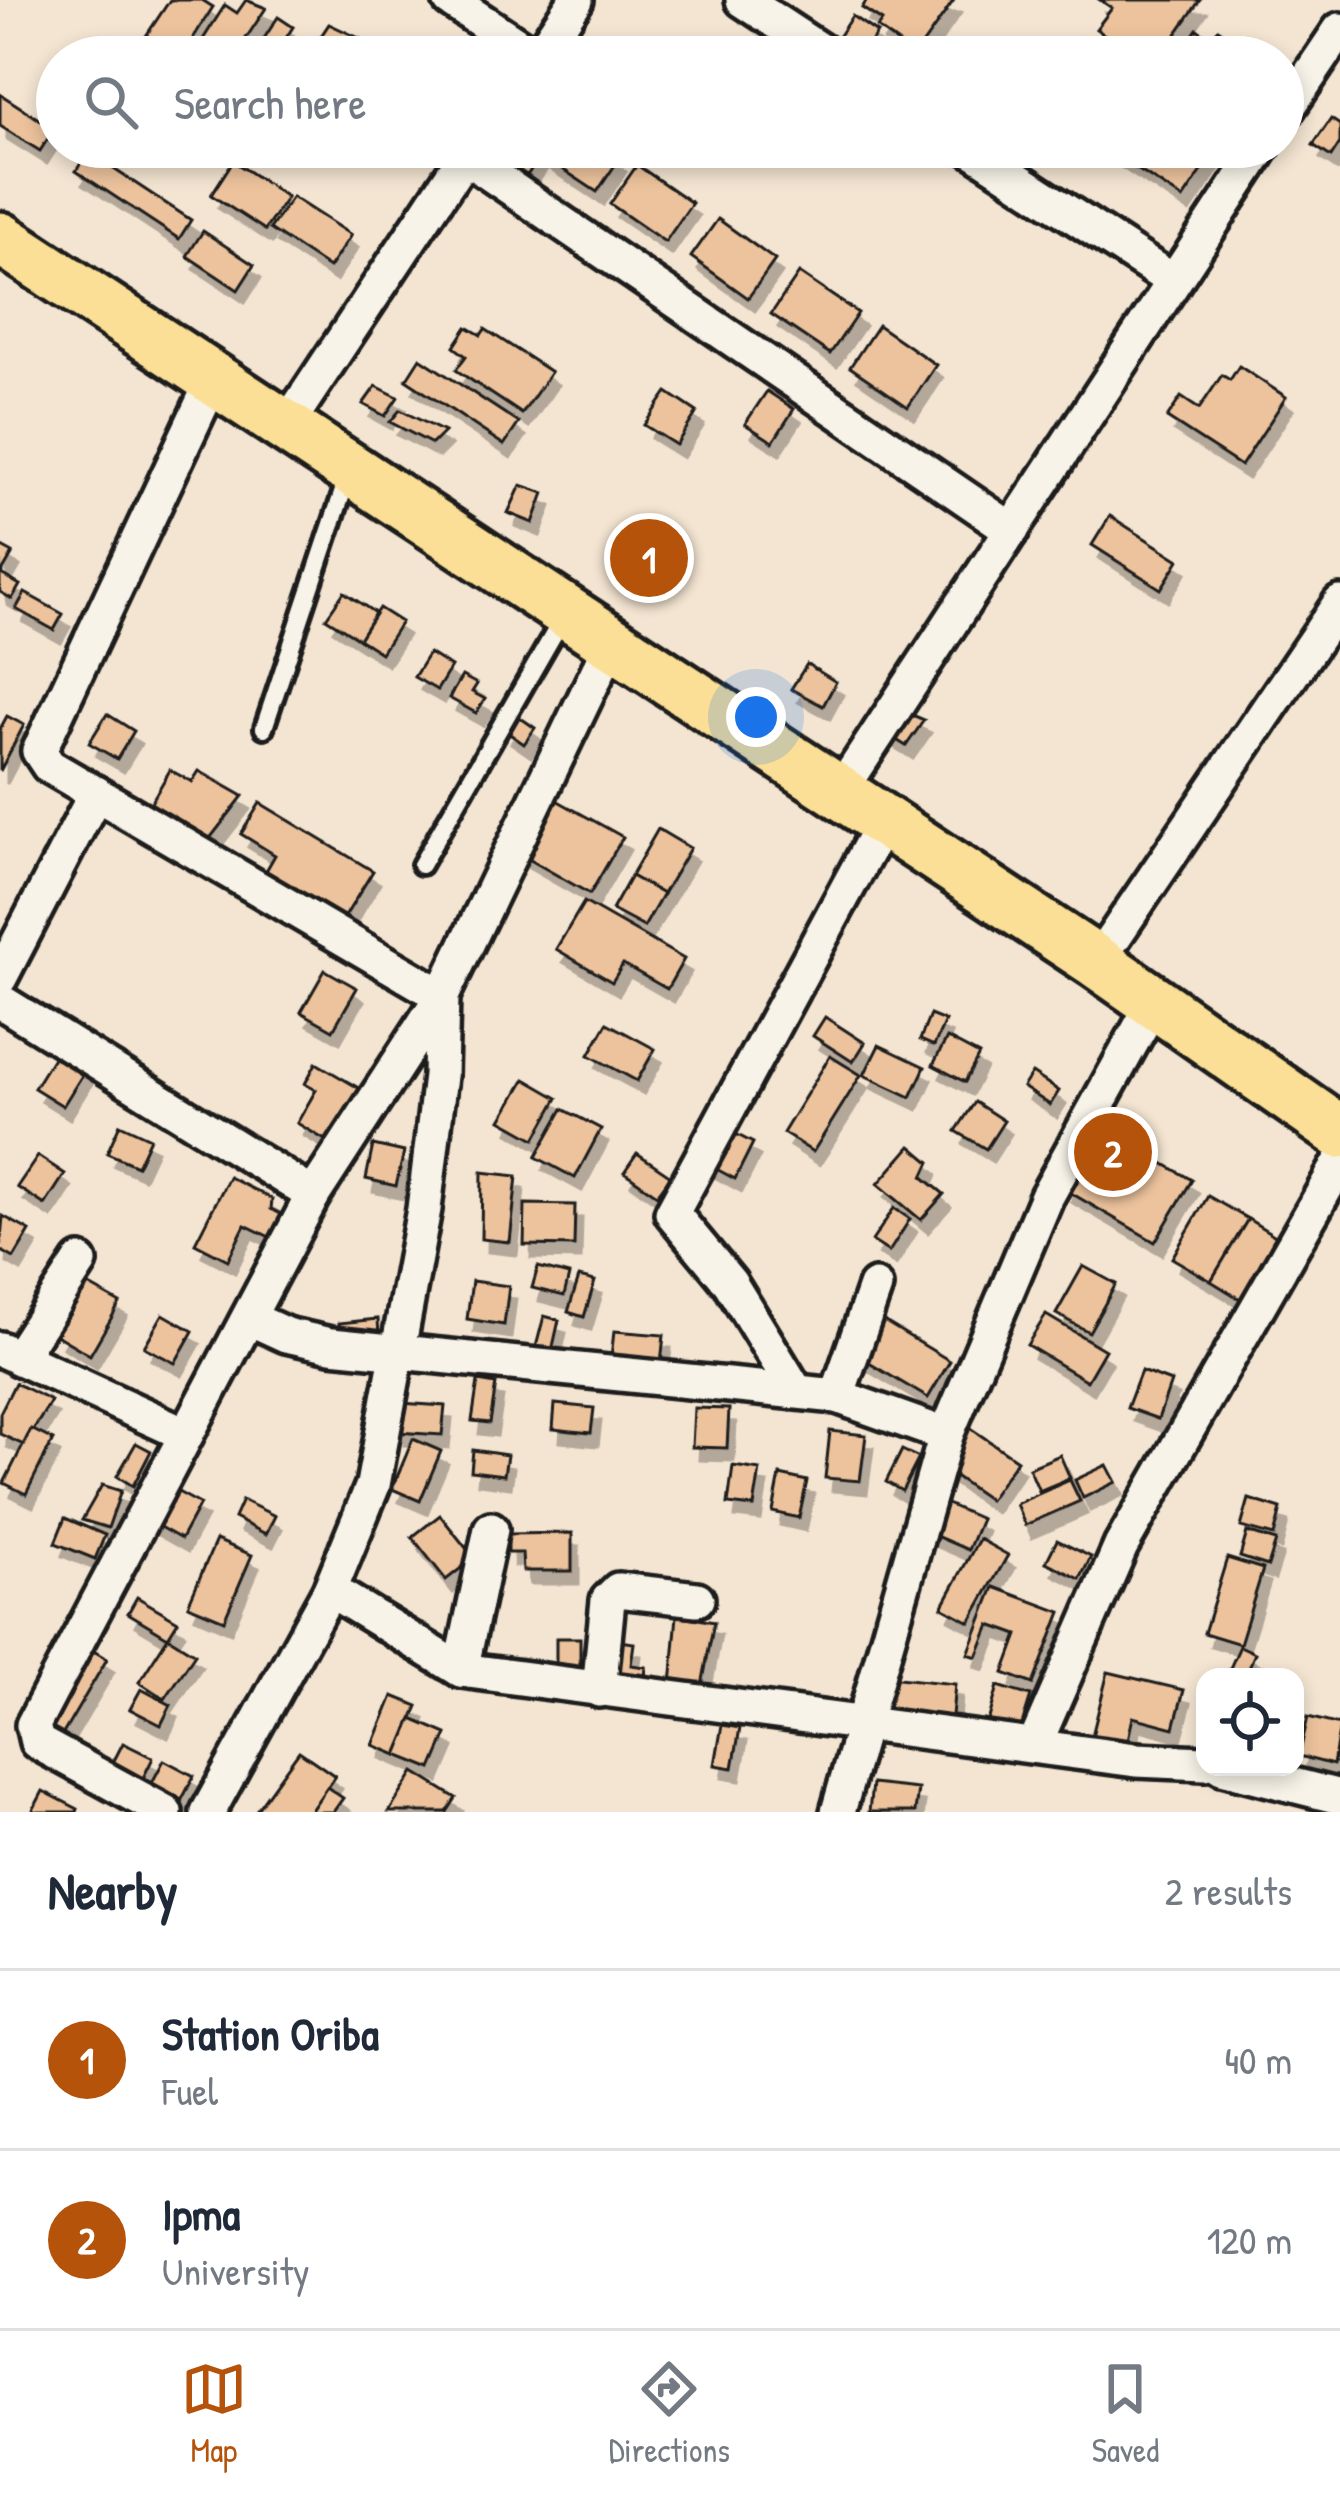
<!DOCTYPE html>
<style>
:root{--surface:#fff;--page:#f6f6f7;--text:#1f2937;--muted:#747a83;--line:#e0e1e3;--accent:#b45309}
body{margin:0;font-family:"Patrick Hand",sans-serif;background:var(--page);color:var(--text)}
.controls{position:absolute;right:36px;bottom:36px;display:grid;overflow:hidden;border-radius:24px;box-shadow:0 6px 18px #0003}
.controls button{width:108px;height:108px;display:grid;place-items:center;padding:0;border:0;border-bottom:3px solid var(--line);background:var(--surface);color:var(--text);font:60px sans-serif}
.you{position:absolute;left:756px;top:717px;width:42px;height:42px;margin:-30px;border:9px solid #fff;border-radius:50%;background:#1a73e8;box-shadow:0 0 0 18px #1a73e833}
.badge{display:grid;place-items:center;width:78px;height:78px;border-radius:50%;background:var(--accent);color:#fff;font-size:39px;font-weight:700}
.pin{position:absolute;translate:-50% -50%;border:6px solid #fff;box-shadow:0 3px 12px #0006}
.list{margin:0;padding:0;list-style:none}
h2{display:flex;justify-content:space-between;align-items:center;height:156px;margin:0;padding:0 48px;font-size:51px}
h2 small{font-size:39px;font-weight:400;color:var(--muted)}
.list li{display:grid;grid-template-columns:78px 1fr auto;gap:36px;align-items:center;box-sizing:border-box;height:180px;padding:0 48px;border-top:3px solid var(--line)}
.list b{display:block;font-size:45px;white-space:nowrap}
.list p{margin:0;font-size:39px;white-space:nowrap;color:var(--muted)}
.list em{font-size:39px;font-style:normal;color:var(--muted)}
.icon{flex:none;width:66px;height:66px;fill:none;stroke:currentColor;stroke-width:2;stroke-linecap:round;stroke-linejoin:round}
.map{position:relative;flex:none;width:1340px;height:1812px;overflow:hidden}
.search{position:absolute;background:var(--surface);box-shadow:0 6px 18px #0003;left:36px;right:36px;top:36px;height:132px;display:flex;align-items:center;gap:30px;box-sizing:border-box;padding:0 42px;border-radius:66px;color:var(--muted);font-size:45px}
.sheet{height:516px;background:var(--surface)}
nav{display:flex;justify-content:space-around;align-items:center;box-sizing:border-box;height:168px;border-top:3px solid var(--line);background:var(--surface);font-size:33px;color:var(--muted)}
nav a{display:grid;justify-items:center;gap:6px}
nav .on{color:var(--accent)}
.map>svg:first-child{display:block}
.building{fill:#edc39d;stroke:#1c1c1c;stroke-width:3;filter:url(#shadow)}
.lines{fill:none;stroke-linecap:round;stroke-linejoin:round}
.service-casing{stroke:#1c1c1c;stroke-width:26}
.minor-casing{stroke:#1c1c1c;stroke-width:42}
.primary-casing{stroke:#1c1c1c;stroke-width:60}
.service{stroke:#f7f3e8;stroke-width:16}
.minor{stroke:#f7f3e8;stroke-width:33}
.primary{stroke:#fbdf96;stroke-width:51}
</style>
<div class="map">
<svg width="1340" height="1812" viewBox="0 0 1340 1812">
<defs>
<filter id="shadow"><feDropShadow dx="7" dy="13" stdDeviation="0" flood-color="#0004"/></filter>
</defs>
<rect width="100%" height="100%" fill="#f4e5d2"/>
<filter id="ink" filterUnits="userSpaceOnUse"><feTurbulence type="fractalNoise" baseFrequency=".00833" numOctaves="2"/><feDisplacementMap in="SourceGraphic" scale="24" xChannelSelector="R" yChannelSelector="G"/><feConvolveMatrix kernelMatrix="1 2 1 2 8 2 1 2 1" color-interpolation-filters="sRGB"/></filter>
<g filter="url(#ink)">
<g class="building">
<path d="M170,0H202L213,7L181,57L146,36Z"/>
<path d="M246,0L266,8L235,55H193L225,5L237,13Z"/>
<path d="M867,0H954L915,55L877,28L882,21L862,8Z"/>
<path d="M1100,0H1200L1160,57H1138L1096,29L1112,8Z"/>
<path d="M852,16L877,33L863,54L838,37Z"/>
<path d="M278,17L293,27L284,41L298,50L293,57H252Z"/>
<path d="M329,24L363,40L352,57H307Z"/>
<path d="M1197,29L1211,39L1218,29L1251,51L1247,57H1178Z"/>
<path d="M1078,38L1107,57H1068Z"/>
<path d="M0,94L54,129L40,151L0,126Z"/>
<path d="M1331,119L1340,125V143L1331,157L1313,145Z"/>
<path d="M514,147H546L524,180L501,166Z"/>
<path d="M546,147H601L619,159L597,192L541,155Z"/>
<path d="M1119,147H1218L1183,199L1114,154Z"/>
<path d="M88,152L191,220L179,239L76,171Z"/>
<path d="M233,161L287,197L265,230L211,195Z"/>
<path d="M637,165L692,203L665,242L610,204Z"/>
<path d="M292,197L351,235L329,268L270,229Z"/>
<path d="M718,219L775,260L748,298L691,257Z"/>
<path d="M203,231L254,265L238,290L187,256Z"/>
<path d="M799,273L858,313L830,354L771,314Z"/>
<path d="M878,325L936,365L908,407L850,367Z"/>
<path d="M467,327L481,335L485,329L551,372L522,414L456,370L466,356L454,347Z"/>
<path d="M420,358L519,423L504,445L406,380Z"/>
<path d="M1239,366L1286,397L1241,466L1167,418L1181,397L1199,409L1222,375L1230,380Z"/>
<path d="M376,386L398,397L385,416L363,404Z"/>
<path d="M767,391L794,409L773,442L745,424Z"/>
<path d="M667,392L697,412L676,445L644,425Z"/>
<path d="M400,410L444,432L432,444L390,422Z"/>
<path d="M521,485L544,493L533,523L508,513Z"/>
<path d="M1110,516L1179,560L1161,589L1092,545Z"/>
<path d="M0,546L13,553L1,574L20,585L12,599L0,592Z"/>
<path d="M344,592L375,613L359,639L326,618Z"/>
<path d="M25,593L63,614L54,630L16,609Z"/>
<path d="M379,608L401,622L381,653L359,639Z"/>
<path d="M429,653L451,667L437,690L414,677Z"/>
<path d="M807,664L836,682L823,706L791,689Z"/>
<path d="M462,676L477,684L472,692L485,699L476,713L449,698Z"/>
<path d="M903,711L924,720L906,746L887,734Z"/>
<path d="M107,714L134,731L117,759L89,743Z"/>
<path d="M515,714L535,728L524,744L504,730Z"/>
<path d="M7,716L24,725L0,771V729Z"/>
<path d="M170,770L192,782L199,771L243,796L208,841L149,806Z"/>
<path d="M551,797L623,837L590,894L518,853Z"/>
<path d="M260,803L373,871L341,923L263,876L275,855L241,834Z"/>
<path d="M658,829L690,848L663,894L631,876Z"/>
<path d="M631,876L663,894L644,927L612,910Z"/>
<path d="M584,902L684,959L667,989L623,964L612,982L556,949Z"/>
<path d="M325,970L357,988L333,1030L301,1012Z"/>
<path d="M930,1015L945,1021L934,1046L920,1040Z"/>
<path d="M825,1017L865,1043L853,1062L813,1036Z"/>
<path d="M607,1023L655,1049L637,1081L589,1055Z"/>
<path d="M947,1038L979,1055L965,1082L933,1065Z"/>
<path d="M879,1045L925,1067L911,1097L864,1075Z"/>
<path d="M57,1051L86,1069L63,1106L34,1088Z"/>
<path d="M830,1056L861,1075L813,1152L783,1133Z"/>
<path d="M316,1063L362,1090L330,1143L297,1123L316,1090L305,1084Z"/>
<path d="M1032,1073L1059,1091L1050,1105L1023,1087Z"/>
<path d="M525,1079L558,1098L535,1139L501,1120Z"/>
<path d="M975,1102L1004,1121L986,1149L956,1131Z"/>
<path d="M563,1109L601,1129L575,1178L536,1157Z"/>
<path d="M120,1124L150,1138L137,1166L107,1153Z"/>
<path d="M1101,1127L1192,1180L1155,1242L1064,1189Z"/>
<path d="M726,1129L753,1143L735,1179L707,1164Z"/>
<path d="M373,1145L404,1152L396,1186L366,1179Z"/>
<path d="M911,1146L930,1162L923,1177L944,1194L921,1220L878,1184Z"/>
<path d="M637,1153L671,1176L657,1195L624,1172Z"/>
<path d="M38,1156L65,1174L45,1205L17,1187Z"/>
<path d="M482,1172L517,1176L510,1242L481,1239Z"/>
<path d="M229,1177L272,1199L271,1209L289,1218L278,1241L245,1225L228,1260L195,1243Z"/>
<path d="M1208,1196L1248,1219L1211,1281L1172,1258Z"/>
<path d="M525,1204L575,1205L574,1246L524,1245Z"/>
<path d="M894,1208L910,1219L889,1252L872,1241Z"/>
<path d="M3,1216L30,1231L14,1258L0,1250Z"/>
<path d="M1248,1219L1277,1237L1240,1299L1211,1281Z"/>
<path d="M1083,1266L1116,1284L1089,1332L1056,1314Z"/>
<path d="M538,1267L569,1275L564,1296L532,1288Z"/>
<path d="M579,1277L595,1281L584,1317L568,1312Z"/>
<path d="M472,1281L509,1286L504,1325L467,1319Z"/>
<path d="M86,1284L120,1303L90,1355L56,1335Z"/>
<path d="M163,1314L193,1331L175,1363L144,1347Z"/>
<path d="M1046,1315L1105,1350L1087,1381L1027,1345Z"/>
<path d="M544,1316L559,1320L552,1351L536,1347Z"/>
<path d="M378,1319L379,1335L340,1339L339,1323Z"/>
<path d="M882,1320L950,1361L928,1398L859,1357Z"/>
<path d="M614,1331L664,1335L661,1363L611,1358Z"/>
<path d="M1141,1371L1171,1382L1158,1419L1127,1408Z"/>
<path d="M478,1381L496,1384L490,1423L472,1421Z"/>
<path d="M15,1383L51,1401L24,1445L0,1434V1413Z"/>
<path d="M400,1403L445,1406L442,1435L397,1432Z"/>
<path d="M555,1404L594,1408L591,1433L553,1429Z"/>
<path d="M694,1408L729,1409L727,1448L692,1447Z"/>
<path d="M970,1428L1017,1460L989,1500L943,1468Z"/>
<path d="M31,1429L53,1440L26,1494L4,1483Z"/>
<path d="M830,1431L866,1435L860,1481L825,1478Z"/>
<path d="M413,1439L441,1451L420,1501L392,1489Z"/>
<path d="M136,1443L151,1451L133,1486L117,1476Z"/>
<path d="M473,1450L507,1455L504,1475L471,1471Z"/>
<path d="M902,1450L919,1458L902,1491L886,1482Z"/>
<path d="M1060,1455L1070,1478L1039,1491L1029,1468Z"/>
<path d="M1107,1465L1116,1482L1083,1498L1075,1480Z"/>
<path d="M733,1466L760,1470L754,1507L728,1504Z"/>
<path d="M780,1475L807,1481L799,1518L773,1512Z"/>
<path d="M1070,1480L1080,1501L1025,1525L1016,1504Z"/>
<path d="M102,1485L121,1491L108,1528L82,1520Z"/>
<path d="M167,1486L200,1504L181,1539L149,1521Z"/>
<path d="M1249,1499L1281,1509L1274,1536L1241,1527Z"/>
<path d="M242,1500L275,1516L266,1534L234,1518Z"/>
<path d="M938,1500L981,1519L968,1550L924,1531Z"/>
<path d="M440,1515L474,1558L446,1580L412,1537Z"/>
<path d="M65,1518L105,1535L95,1559L55,1543Z"/>
<path d="M1247,1532L1276,1541L1268,1566L1240,1557Z"/>
<path d="M572,1533V1571H523L522,1553H508V1534Z"/>
<path d="M979,1539L1008,1555L970,1622L942,1607Z"/>
<path d="M216,1540L252,1555L224,1620L188,1605Z"/>
<path d="M1057,1540L1091,1557L1080,1579L1046,1562Z"/>
<path d="M1227,1558L1263,1569L1240,1644L1204,1633Z"/>
<path d="M994,1587L1061,1612L1033,1684L1004,1673L1018,1635L990,1625L977,1657L968,1654Z"/>
<path d="M137,1597L178,1621L168,1637L128,1613Z"/>
<path d="M677,1615L714,1622L701,1691L671,1685Z"/>
<path d="M168,1637L195,1654L165,1699L139,1682Z"/>
<rect x="556" y="1638" width="24" height="34"/>
<path d="M611,1640L634,1643L631,1665L646,1667L644,1688L605,1682Z"/>
<path d="M1240,1646L1255,1653L1245,1677H1226Z"/>
<path d="M87,1647L107,1659L57,1744L37,1732Z"/>
<path d="M1108,1672L1184,1690L1174,1728L1133,1717L1125,1753L1090,1744Z"/>
<path d="M889,1677L955,1684L952,1716L886,1709Z"/>
<path d="M998,1686L1031,1696L1018,1738L986,1729Z"/>
<path d="M141,1689L171,1705L161,1725L130,1709Z"/>
<path d="M393,1696L418,1706L397,1755L373,1745Z"/>
<path d="M1308,1717L1340,1725L1333,1765L1299,1756Z"/>
<path d="M412,1719L447,1734L432,1769L397,1755Z"/>
<path d="M722,1725L740,1728L733,1768L715,1765Z"/>
<path d="M123,1743L153,1758L136,1792L106,1776Z"/>
<path d="M299,1751L335,1776L310,1812H255Z"/>
<path d="M164,1760L194,1776L176,1811L145,1796Z"/>
<path d="M414,1772L456,1798L447,1812H389Z"/>
<path d="M872,1784L918,1789L915,1812H869Z"/>
<path d="M327,1787L343,1798L333,1812H310Z"/>
<path d="M43,1791L78,1809L77,1812H32Z"/>
</g>
<g class="lines">
<defs>
<g id="service">
<path d="M264,728L348,476"/>
<path d="M421,865L564,616"/>
</g>
<g id="minor">
<path d="M450,0L536,57"/>
<path d="M743,0L830,57"/>
<path d="M538,57L576,0"/>
<path d="M1283,115L1340,30"/>
<path d="M968,147L1173,281"/>
<path d="M464,156L1012,530"/>
<path d="M286,426L471,147"/>
<path d="M838,795L1262,147"/>
<path d="M1097,962L1340,603"/>
<path d="M0,978L96,793"/>
<path d="M0,1001L313,1195"/>
<path d="M249,1318L286,1335L331,1345L837,1396L946,1435"/>
<path d="M0,1349L183,1433"/>
<path d="M18,1358L80,1262"/>
<path d="M796,1391L730,1283L672,1213L883,822"/>
<path d="M837,1396L875,1287"/>
<path d="M330,1590L461,1670L1136,1760L1205,1763"/>
<path d="M461,1670L491,1529"/>
<path d="M599,1690L608,1600L618,1590L697,1599"/>
<path d="M1035,1744L1121,1546L1340,1163"/>
<path d="M1222,1767L1340,1797"/>
<path d="M165,1812L37,1742L33,1725L313,1195L442,996L610,646"/>
<path d="M208,1812L330,1590L373,1485L424,1209L440,1076L442,996L49,766L39,751L214,378"/>
<path d="M838,1812L946,1435L1047,1196L1153,1004"/>
</g>
<path id="primary" d="M0,238L1097,962L1340,1132"/>
</defs>
<use href="#service" class="service-casing"/>
<use href="#minor" class="minor-casing"/>
<use href="#primary" class="primary-casing"/>
<use href="#service" class="service"/>
<use href="#minor" class="minor"/>
<use href="#primary" class="primary"/>
</g>
</g>
</svg>
<div class="controls">
<button><svg class="icon" aria-label="locate" viewBox="0 0 24 24"><circle cx="12" cy="12" r="6"/><path d="M12 2v4M12 18v4M2 12h4M18 12h4"/></svg></button>
</div>
<div class="you"></div>
<div class="pin badge" style="left:649px;top:558px">1</div>
<div class="pin badge" style="left:1113px;top:1152px">2</div>
<div class="search"><svg class="icon" aria-label="search" viewBox="0 0 24 24"><circle cx="10" cy="10" r="6"/><path d="M15 15l6 6"/></svg>Search here</div>
</div>
<section class="sheet">
<h2>Nearby<small>2 results</small></h2>
<ul class="list">
<li><span class="badge">1</span><div><b>Station Oriba</b><p>Fuel</p></div><em>40 m</em></li>
<li><span class="badge">2</span><div><b>Ipma</b><p>University</p></div><em>120 m</em></li>
</ul>
</section>
<nav>
<a class="on"><svg class="icon" aria-label="map" viewBox="0 0 24 24"><path d="M3 6l6-2 6 2 6-2v14l-6 2-6-2-6 2zM9 4v14M15 6v14"/></svg>Map</a>
<a><svg class="icon" aria-label="directions" viewBox="0 0 24 24"><path d="M12 3l9 9-9 9-9-9zM9 14v-3h6M13 9l2 2-2 2"/></svg>Directions</a>
<a><svg class="icon" aria-label="saved" viewBox="0 0 24 24"><path d="M7 4h10v16l-5-4-5 4z"/></svg>Saved</a>
</nav>
